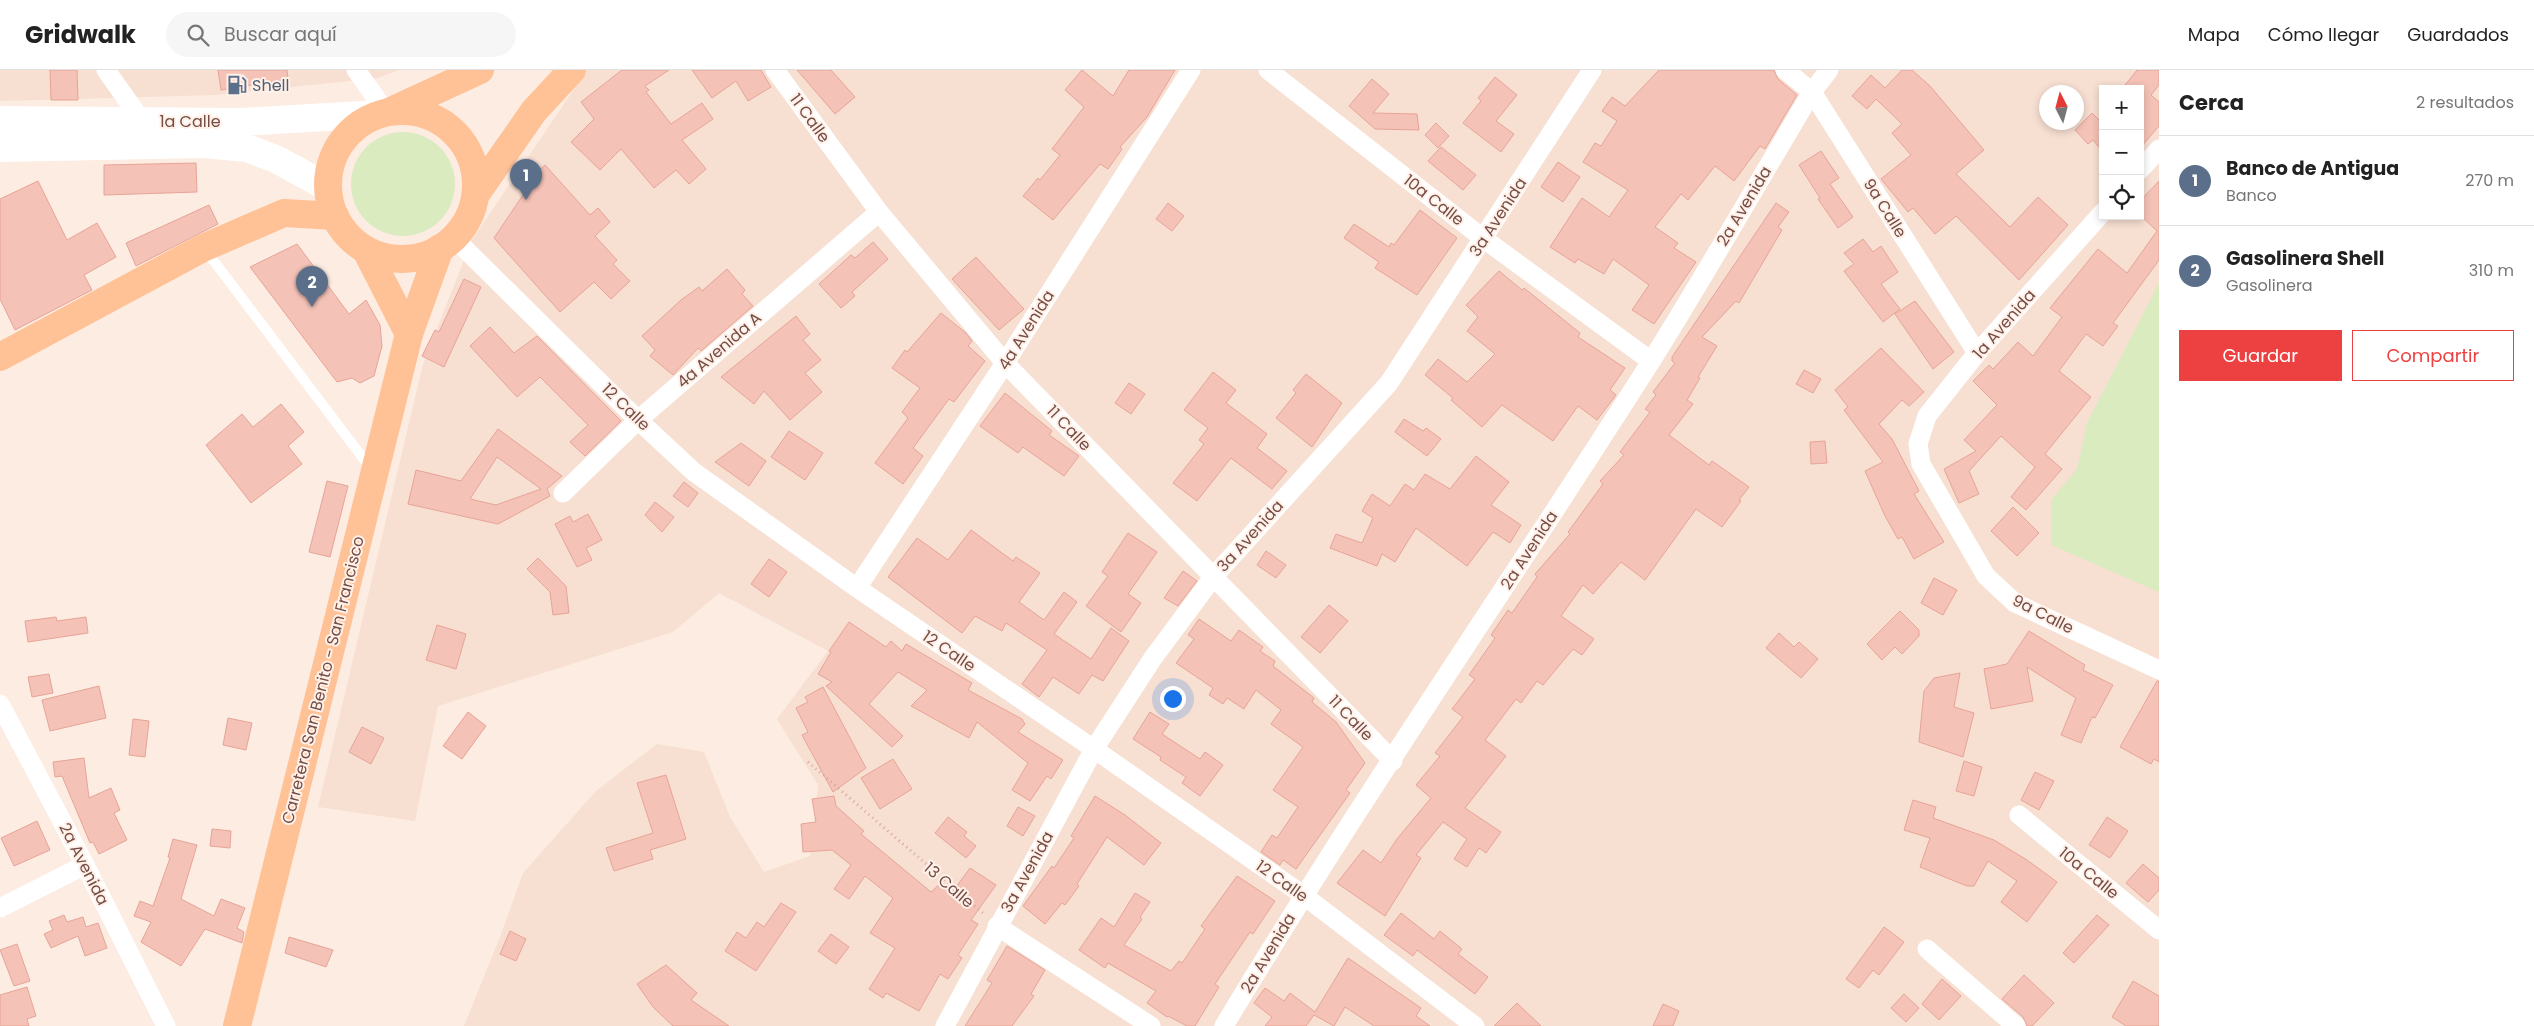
<!DOCTYPE html>
<html lang="es">
<meta charset="utf-8">
<style>
:root{--surface:#fff;--page:#f6f6f6;--text:#222;--muted:#767676;--line:#e0e0e0;--accent:#ed4141}
body{margin:0;font-family:Poppins,sans-serif;background:var(--page);color:var(--text)}
.controls{position:absolute;right:15px;top:15px;display:grid;overflow:hidden;border-radius:0px;box-shadow:0 2px 8px #0003}
.controls button{width:45px;height:45px;display:grid;place-items:center;padding:0;border:0;border-bottom:1px solid var(--line);background:var(--surface);color:var(--text);font:25px sans-serif}
.compass{position:absolute;left:2039px;top:15px;width:45px;height:45px;border-radius:50%;background:var(--surface);box-shadow:0 2px 8px #0003;rotate:354deg}
.you{position:absolute;left:1172px;top:628px;width:18px;height:18px;margin:-12px;border:4px solid #fff;border-radius:50%;background:#1a73e8;box-shadow:0 0 0 8px #1a73e833}
.badge{display:grid;place-items:center;width:32px;height:32px;border-radius:50%;background:var(--accent);color:#fff;font-size:16px;font-weight:700}
.pin{position:absolute;translate:-50% -41px;filter:drop-shadow(0 1px 2px #0008)}
.pin::after{content:'';position:absolute;top:26px;width:18px;height:15px;background:inherit;clip-path:polygon(0 0,100% 0,50% 100%)}
.list{margin:0;padding:0;list-style:none}
h2{display:flex;justify-content:space-between;align-items:center;height:65px;margin:0;padding:0 20px;font-size:21px}
h2 small{font-size:16px;font-weight:400;color:var(--muted)}
.list li{display:grid;grid-template-columns:32px 1fr auto;gap:15px;align-items:center;box-sizing:border-box;height:90px;padding:0 20px;border-top:1px solid var(--line)}
.list b{display:block;font-size:19px;white-space:nowrap}
.list p{margin:0;font-size:16px;white-space:nowrap;color:var(--muted)}
.list em{font-size:16px;font-style:normal;color:var(--muted)}
.actions{display:flex;gap:10px;padding:15px 20px}
.actions a{flex:1;padding:11px 0;border:1px solid var(--accent);border-radius:0px;text-align:center;font-size:18px;color:var(--accent)}
.actions .main{background:var(--accent);color:#fff}
.icon{flex:none;width:28px;height:28px;fill:none;stroke:currentColor;stroke-width:2;stroke-linecap:round;stroke-linejoin:round}
.map{position:relative;flex:none;width:2159px;height:956px;overflow:hidden}
header{display:flex;align-items:center;gap:30px;box-sizing:border-box;height:70px;padding:0 25px;background:var(--surface);border-bottom:1px solid var(--line)}
header strong{font-size:24px}
nav{display:flex;gap:28px;margin-inline-start:auto;font-size:18px}
.search{width:350px;height:45px;background:var(--page);display:flex;align-items:center;gap:12px;box-sizing:border-box;padding:0 18px;border-radius:28px;color:var(--muted);font-size:19px}
main{display:flex}
aside{flex:1;background:var(--surface)}
.map>svg:first-child{display:block}
.residential{fill:#f7dfd2;fill-rule:evenodd}
.green{fill:#daebbf}
.building{fill:#f4c2b7;stroke:#e7a497;fill-rule:evenodd}
.lines{fill:none;stroke-linecap:round;stroke-linejoin:round}
.path{stroke:#d8a59b;stroke-width:3;stroke-dasharray:1 4;stroke-linecap:butt}
.lane{stroke:#fff;stroke-width:10}
.street{stroke:#fff;stroke-width:19}
.secondary{stroke:#fff;stroke-width:28}
.primary{stroke:#ffc196;stroke-width:28}
.labels{text-anchor:middle;dominant-baseline:central;stroke-width:4;stroke-linejoin:round;paint-order:stroke}
.service-label{font-size:16px;fill:#4e5e75;stroke:#fff1e8;text-anchor:start}
.street-label{font-size:16px;fill:#754d47;stroke:#fff1e8}
</style>
<header>
<strong>Gridwalk</strong>
<div class="search"><svg class="icon" aria-label="search" viewBox="0 0 24 24"><circle cx="10" cy="10" r="6"/><path d="M15 15l6 6"/></svg>Buscar aquí</div>
<nav><a>Mapa</a><a>Cómo llegar</a><a>Guardados</a></nav>
</header>
<main>
<div class="map">
<svg width="2159" height="956" viewBox="0 0 2159 956">
<rect width="100%" height="100%" fill="#fdece1"/>
<g class="residential">
<path d="M0,0H399L377,8L216,25L0,31Z"/>
<path d="M587,0H2159V956H464L500,867L523,803L596,721L657,674L704,682L730,747L764,802L810,786L818,715L777,649L828,581L719,523L673,562L438,636L415,751L318,737L423,294L472,170ZM2103,19H2140V146H2103ZM2046,22H2076V52H2046Z"/>
</g>
<g class="green">
<circle cx="403" cy="114" r="52"/>
<path d="M2159,213V522L2051,475V430L2077,399L2087,353Z"/>
</g>
<g class="building">
<path d="M50,0H77L78,30H51Z"/>
<path d="M218,0H287L288,9L221,20Z"/>
<path d="M622,0H669L645,16L649,20L646,22L671,54L702,33L713,49L682,70L706,99L689,114L676,100L654,118L621,79L600,100L571,72L594,49L581,32Z"/>
<path d="M692,0H761L771,17L748,31L736,11L712,28Z"/>
<path d="M797,0H831L855,27L835,44Z"/>
<path d="M1082,0L1113,26L1129,0H1175L1147,47L1120,77L1122,79L1108,99L1100,94L1053,150L1023,126L1038,108L1040,110L1060,85L1052,79L1084,37L1065,20Z"/>
<path d="M1659,0H1774L1778,9L1797,25L1765,79L1760,76L1734,111L1715,96L1688,130L1681,124L1655,157L1678,173L1674,178L1696,192L1654,254L1632,240L1649,215L1613,189L1604,204L1578,189L1575,193L1550,177L1582,128L1609,147L1628,120L1583,92L1595,73L1601,76L1617,51L1602,41L1612,27L1625,36Z"/>
<path d="M1902,0H1912L1930,16L1984,80L1956,104L2010,157L2038,127L2068,155L2019,210L1956,146L1935,164L1913,138L1908,142L1881,109L1911,85L1892,63L1902,54L1876,29L1867,39L1852,26L1871,5L1885,18Z"/>
<path d="M2137,0H2159V15L2151,25L2159,32V56L2140,78V19H2122Z"/>
<path d="M1495,7L1517,25L1496,51L1514,64L1501,82L1463,53L1481,31L1478,28Z"/>
<path d="M1372,9L1389,24L1373,43L1417,44L1419,60L1375,59L1349,36Z"/>
<path d="M2092,43L2103,54V82L2093,70L2088,74L2075,60Z"/>
<path d="M1436,53L1449,66L1438,78L1425,65Z"/>
<path d="M1441,77L1476,105L1463,120L1428,91Z"/>
<path d="M1821,81L1839,108L1830,114L1853,147L1838,158L1818,129L1820,128L1799,95Z"/>
<path d="M1558,92L1580,107L1563,132L1541,117Z"/>
<path d="M196,93L197,122L104,125V95Z"/>
<path d="M545,95L590,145L598,138L610,152L595,166L617,190L613,194L630,211L611,229L594,212L560,242L494,168L527,119L523,115Z"/>
<path d="M38,111L67,170L97,153L116,187L84,205L92,220L15,260L0,229V129Z"/>
<path d="M2159,111V190L2113,253L2118,256L2103,276L2086,264L2059,301L2091,327L2045,384L2062,399L2026,440L2011,427L2035,397L2001,366L1969,401L1979,424L1959,433L1944,399L1976,381L1964,370L1997,335L1973,311L1989,295L1993,299L2018,272L2033,286L2062,247L2050,238L2098,179L2127,203L2157,161L2140,145V131Z"/>
<path d="M1168,133L1184,146L1172,161L1156,149Z"/>
<path d="M1776,133L1789,142L1778,157L1782,160L1739,233L1736,231L1702,267L1717,276L1698,307L1700,308L1687,330L1693,334L1669,365L1709,395L1712,391L1749,417L1739,430L1741,431L1722,457L1696,439L1645,510L1621,492L1593,524L1583,515L1561,546L1594,569L1582,585L1573,579L1543,615L1537,611L1521,633L1516,629L1485,670L1506,686L1465,738L1501,762L1486,783L1479,778L1467,797L1454,789L1467,769L1443,752L1416,785L1421,788L1385,846L1337,813L1363,780L1381,793L1397,769L1431,728L1416,715L1440,686L1435,683L1463,647L1452,639L1475,609L1469,605L1495,568L1491,565L1508,540L1512,543L1537,507L1535,504L1570,464L1568,462L1603,414L1600,411L1624,385L1620,382L1650,342L1645,339L1656,325L1653,322L1675,293L1672,291V287Z"/>
<path d="M209,135L218,154L136,196L126,173Z"/>
<path d="M1420,140L1457,168L1417,225L1375,198L1379,192L1344,168L1354,154L1389,177L1391,173L1394,175Z"/>
<path d="M1863,169L1873,182L1881,176L1898,202L1881,214L1900,239L1883,252L1844,201L1854,194L1844,183Z"/>
<path d="M873,172L888,189L852,222L855,226L841,238L819,214L851,185L855,188Z"/>
<path d="M297,174L349,244L366,230L380,255L382,276L374,306L360,313L352,308L337,312L250,197Z"/>
<path d="M976,187L1024,239L999,260L952,209Z"/>
<path d="M727,199L745,220L742,224L753,236L701,281L698,278L673,305L650,286L655,280L642,266L681,230L699,217L702,221Z"/>
<path d="M1499,201L1522,220L1524,218L1580,263L1578,267L1625,298L1610,320L1616,325L1597,350L1578,336L1553,371L1502,335L1482,357L1451,330L1453,328L1425,305L1438,289L1467,312L1495,284L1467,261L1478,247L1466,235Z"/>
<path d="M464,209L481,217L444,297L422,286L435,260L439,262Z"/>
<path d="M1915,231L1954,282L1933,299L1895,244Z"/>
<path d="M941,243L966,263L972,271L968,276L985,291L954,332L949,329L913,378L923,386L903,414L875,393L908,348L902,342L920,318L892,298L905,280L907,282Z"/>
<path d="M796,246L810,264L803,270L821,290L805,303L822,322L790,350L764,321L754,334L721,307Z"/>
<path d="M490,257L514,283L537,266L621,351L585,386L570,372L588,355L540,307L517,327L470,276Z"/>
<path d="M1881,278L1924,322L1909,336L1902,330L1879,354L1892,369L1919,421L1914,424L1944,472L1914,489L1902,467L1898,469L1885,446L1865,401L1883,392L1844,340L1848,337L1835,320Z"/>
<path d="M1804,300L1821,309L1813,323L1796,314Z"/>
<path d="M1213,302L1236,320L1226,333L1267,364L1257,378L1287,401L1272,419L1231,388L1197,431L1173,413L1204,374L1199,370L1208,358L1184,340Z"/>
<path d="M1306,304L1342,333L1312,377L1276,348L1296,323L1293,320Z"/>
<path d="M1129,313L1145,324L1131,344L1115,333Z"/>
<path d="M1005,323L1052,361L1049,365L1079,386L1064,406L1023,377L1018,383L980,356Z"/>
<path d="M281,334L304,362L288,376L302,394L251,433L206,375L242,344L253,357Z"/>
<path d="M1404,349L1423,361L1426,358L1441,369L1427,386L1395,362Z"/>
<path d="M498,359L562,406L547,419L550,426L498,454L408,434L416,400L461,411ZM497,387L541,419L496,435L470,429Z"/>
<path d="M789,361L823,383L805,410L771,387Z"/>
<path d="M1825,371L1827,393L1811,394L1810,372Z"/>
<path d="M741,373L766,391L749,416L715,392Z"/>
<path d="M1476,386L1509,412L1491,435L1521,455L1510,473L1493,462L1467,496L1416,458L1395,492L1382,484L1377,496L1330,478L1336,464L1362,473L1373,448L1362,441L1372,424L1390,436L1405,414L1414,420L1425,404L1450,419Z"/>
<path d="M327,411L348,416L330,487L309,482Z"/>
<path d="M684,412L698,423L688,437L673,426Z"/>
<path d="M655,432L674,447L662,462L645,445Z"/>
<path d="M2013,437L2039,463L2017,486L1991,461Z"/>
<path d="M588,444L602,470L586,478L592,490L577,497L555,454L570,446L573,452Z"/>
<path d="M971,460L1013,491L1016,487L1040,503L1019,532L1044,550L1064,522L1077,532L1054,564L1091,589L1111,558L1129,571L1103,611L1092,605L1079,624L1053,607L1039,627L1022,614L1047,580L1006,553L1002,561L975,546L962,563L888,507L917,468L948,490Z"/>
<path d="M1128,463L1157,482L1128,524L1141,533L1121,562L1086,536L1108,506L1102,502Z"/>
<path d="M1266,481L1286,495L1276,508L1257,495Z"/>
<path d="M538,488L566,516L569,543L553,545L550,522L527,499Z"/>
<path d="M769,489L787,502L769,527L751,514Z"/>
<path d="M1183,501L1197,511L1178,536L1164,528Z"/>
<path d="M1934,508L1957,520L1943,545L1921,533Z"/>
<path d="M1329,535L1348,551L1320,583L1301,567Z"/>
<path d="M1900,541L1919,560V566L1902,584L1895,577L1882,590L1867,574Z"/>
<path d="M56,547L57,551L86,547L88,563L28,572L25,551Z"/>
<path d="M1199,549L1231,571L1239,560L1263,577L1260,581L1275,591L1273,596L1314,628L1312,632L1336,652L1365,693L1346,720L1350,723L1296,799L1283,790L1280,795L1261,782L1272,765L1277,768L1298,737L1273,720L1303,677L1271,654L1281,640L1256,620L1244,639L1227,628L1223,634L1209,625L1213,618L1176,593L1194,569L1188,565Z"/>
<path d="M849,552L886,577L891,571L902,581L906,574L972,613L968,620L1022,649L1025,654L1018,662L1063,690L1051,709L1047,706L1030,731L1012,720L1028,693L977,652L969,668L911,636L927,620L898,602L869,634L903,666L892,677L826,616L832,612L818,604L831,582L829,581Z"/>
<path d="M437,555L466,564L456,599L426,590Z"/>
<path d="M2029,561L2085,595L2083,600L2113,615L2095,648L2092,647L2081,673L2061,665L2076,628L2027,597L2033,631L1991,639L1984,599L2007,594Z"/>
<path d="M1779,563L1794,577L1799,572L1818,589L1801,608L1766,578Z"/>
<path d="M1960,603L1954,637L1974,643L1963,687L1919,672L1924,621L1934,608Z"/>
<path d="M49,604L53,623L32,627L28,607Z"/>
<path d="M2157,611H2159V692L2154,689L2151,694L2120,677Z"/>
<path d="M99,616L106,648L50,661L42,630Z"/>
<path d="M823,617L866,698L833,722L802,665L808,662L796,638L808,632L805,627Z"/>
<path d="M468,642L486,656L462,689L443,676Z"/>
<path d="M1150,642L1169,654L1162,664L1200,689L1205,682L1223,695L1200,726L1182,713L1186,707L1160,690L1161,687L1133,669Z"/>
<path d="M228,648L252,653L246,680L223,675Z"/>
<path d="M133,649L149,651L145,687L129,685Z"/>
<path d="M362,657L384,668L371,694L349,682Z"/>
<path d="M84,688L89,728L111,718L120,740L114,743L127,770L99,784L93,772L90,773L62,706L55,707L53,692Z"/>
<path d="M893,689L912,719L880,739L861,708Z"/>
<path d="M1964,691L1982,697L1974,726L1956,721Z"/>
<path d="M2035,702L2054,711L2039,740L2021,730Z"/>
<path d="M666,705L686,769L650,780L653,789L614,801L606,778L653,763L637,713Z"/>
<path d="M834,726L836,736L864,761L861,764L931,822L940,814L951,824L970,798L996,815L971,850L978,854L958,885L962,888L948,909L940,904L919,941L886,923L883,928L869,919L895,878L870,863L893,828L865,806L849,829L834,819L851,795L832,780L803,782L801,754L816,752L812,729Z"/>
<path d="M1095,726L1125,745L1161,773L1144,795L1107,767L1077,814L1079,816L1065,835L1062,833L1045,854L1023,836L1052,796L1054,798L1074,768L1071,766Z"/>
<path d="M1913,730L1936,737L1933,748L1994,770L2027,790L2057,812L2027,852L2001,832L2017,811L1988,791L1974,816H1967L1920,797L1930,768L1904,760Z"/>
<path d="M1018,737L1035,746L1023,766L1007,756Z"/>
<path d="M948,747L967,762L964,766L976,776L966,788L935,763Z"/>
<path d="M2107,747L2128,761L2110,788L2089,775Z"/>
<path d="M37,751L50,780L14,796L1,768Z"/>
<path d="M212,759L231,761L230,778L210,776Z"/>
<path d="M173,769L197,775L181,829L214,846L221,829L245,838L237,858L244,862L242,873L205,859L181,896L141,872L151,852L134,846L140,831L153,836L170,788L168,787Z"/>
<path d="M2143,794L2159,808V820L2148,832L2126,813Z"/>
<path d="M1237,806L1275,831L1253,864L1250,862L1215,914L1219,917L1195,956H1187L1168,946L1167,947L1147,933L1156,921L1108,893L1105,898L1079,880L1101,848L1114,857L1135,823L1150,832L1140,847L1142,849L1124,875L1171,901L1179,891L1182,893L1205,859L1201,856Z"/>
<path d="M781,833L796,842L756,901L725,881L737,862L746,868L757,852L764,857Z"/>
<path d="M1401,843L1434,869L1440,861L1462,879L1458,884L1488,907L1475,924L1417,880L1413,886L1384,865Z"/>
<path d="M64,845L67,852L83,847L86,857L98,853L107,878L85,886L78,866L51,878L44,864L53,860L49,851Z"/>
<path d="M2097,845L2109,855L2074,893L2063,883Z"/>
<path d="M1884,857L1904,872L1879,905L1873,900L1859,918L1846,909Z"/>
<path d="M510,861L526,869L516,891L500,884Z"/>
<path d="M831,864L849,877L836,894L818,881Z"/>
<path d="M289,867L333,880L326,897L285,883Z"/>
<path d="M17,874L30,911L14,916L0,880Z"/>
<path d="M1007,876L1045,900L1031,924L1034,926L1012,956H965L992,913L987,910Z"/>
<path d="M1348,888L1421,938L1416,946L1430,956H1374L1345,937L1334,956L1314,945L1306,956H1265L1272,947L1254,933L1265,918L1284,931L1290,923L1315,942Z"/>
<path d="M666,895L697,923L691,930L729,956H673L653,937L637,914Z"/>
<path d="M2024,905L2054,933L2032,956H2027L2023,947L2002,929Z"/>
<path d="M1942,909L1961,926L1939,950L1922,934Z"/>
<path d="M2133,911L2159,926V956H2126L2112,947Z"/>
<path d="M27,917L36,946L27,949L29,956H0V925Z"/>
<path d="M1904,924L1919,938L1906,952L1891,938Z"/>
<path d="M1517,933L1541,956H1494Z"/>
<path d="M1663,934L1679,941L1673,956H1653Z"/>
</g>
<g class="lines">
<path class="path" d="M808,692L984,844"/>
<path class="lane" d="M204,178L372,400"/>
<g class="street">
<path d="M106,0L142,51"/>
<path d="M356,0L386,42"/>
<path d="M775,0L879,142L1005,293L1393,691"/>
<path d="M1268,0L1484,169L1651,291"/>
<path d="M1785,0L1812,22L1977,283"/>
<path d="M2140,100L2159,79"/>
<path d="M2103,142L1977,283L1927,346L1918,374L1921,394L1986,506L2015,533L2159,600"/>
<path d="M454,168L638,350L694,402L857,518L1094,679L1303,825L1475,956"/>
<path d="M563,423L638,350L879,142"/>
<path d="M857,518L1005,293L1191,0"/>
<path d="M0,634L85,795L166,956"/>
<path d="M2019,745L2159,860"/>
<path d="M0,838L85,795"/>
<path d="M997,856L1151,956"/>
<path d="M1927,879L2016,956"/>
<path d="M945,956L1094,679L1153,588L1214,506L1389,313L1592,0"/>
<path d="M1224,956C1359,731 1509,515 1650,293C1706,204 1758,112 1812,22L1829,0"/>
</g>
<g class="secondary">
<path d="M0,50L240,52L379,44"/>
<path d="M0,78L204,74L247,78L276,89L327,117"/>
</g>
<g class="primary">
<path d="M391,41L480,0"/>
<circle cx="402" cy="115" r="74"/>
<path d="M476,124L534,41L572,0"/>
<path d="M366,180L409,264"/>
<path d="M0,287L203,178L284,143L335,146"/>
<path d="M237,956L409,264L440,178"/>
</g>
</g>
<defs>
<symbol id="fuel-bare" viewBox="-9 -9 18 18"><path d="M-5.5-6h7V0h2V4h1.3V-2.5L3-4.5l.8-.8L6-3V5H2.5V1h-1V6h-7ZM-4.2-4.7v3.2H.2V-4.7Z" fill="#5c6f8a" stroke="#fff1e8" stroke-width="2.5" paint-order="stroke"/></symbol>
</defs>
<g fill-rule="evenodd">
<use href="#fuel-bare" x="223" y="1" width="28" height="28"/>
</g>
<g class="labels">
<g class="service-label">
<text x="252" y="15">Shell</text>
</g>
<g class="street-label">
<text transform="translate(810 48) rotate(54)">11 Calle</text>
<text x="190" y="51">1a Calle</text>
<text transform="translate(1434 130) rotate(38)">10a Calle</text>
<text transform="translate(1744 136) rotate(-59)">2a Avenida</text>
<text transform="translate(1885 138) rotate(58)">9a Calle</text>
<text transform="translate(1498 147) rotate(-57)">3a Avenida</text>
<text transform="translate(2004 254) rotate(-49)">1a Avenida</text>
<text transform="translate(1026 260) rotate(-58)">4a Avenida</text>
<text transform="translate(719 280) rotate(-41)">4a Avenida A</text>
<text transform="translate(626 337) rotate(44)">12 Calle</text>
<text transform="translate(1069 358) rotate(46)">11 Calle</text>
<text transform="translate(1250 466) rotate(-48)">3a Avenida</text>
<text transform="translate(1529 480) rotate(-57)">2a Avenida</text>
<text transform="translate(2043 544) rotate(27)">9a Calle</text>
<text transform="translate(949 581) rotate(34)">12 Calle</text>
<text transform="translate(323 610) rotate(-76)">Carretera San Benito - San Francisco</text>
<text transform="translate(1351 648) rotate(46)">11 Calle</text>
<text transform="translate(84 794) rotate(63)">2a Avenida</text>
<text transform="translate(1027 802) rotate(-61)">3a Avenida</text>
<text transform="translate(2089 803) rotate(39)">10a Calle</text>
<text transform="translate(1282 811) rotate(35)">12 Calle</text>
<text transform="translate(949 815) rotate(41)">13 Calle</text>
<text transform="translate(1268 883) rotate(-59)">2a Avenida</text>
</g>
</g>
</svg>
<div class="controls">
<button>+</button>
<button>−</button>
<button><svg class="icon" aria-label="locate" viewBox="0 0 24 24"><circle cx="12" cy="12" r="6"/><path d="M12 2v4M12 18v4M2 12h4M18 12h4"/></svg></button>
</div>
<svg class="compass" viewBox="-18 -18 36 36"><path d="M0-13l5 13h-10z" fill="#e53935"/><path d="M0 13l5-13h-10z" fill="#767676"/></svg>
<div class="you"></div>
<div class="pin badge" style="left:526px;top:130px;background:#5c6f8a">1</div>
<div class="pin badge" style="left:312px;top:237px;background:#5c6f8a">2</div>
</div>
<aside>
<h2>Cerca<small>2 resultados</small></h2>
<ul class="list">
<li><span class="badge" style="background:#5c6f8a">1</span><div><b>Banco de Antigua</b><p>Banco</p></div><em>270 m</em></li>
<li><span class="badge" style="background:#5c6f8a">2</span><div><b>Gasolinera Shell</b><p>Gasolinera</p></div><em>310 m</em></li>
</ul>
<div class="actions"><a class="main">Guardar</a><a>Compartir</a></div>
</aside>
</main>
